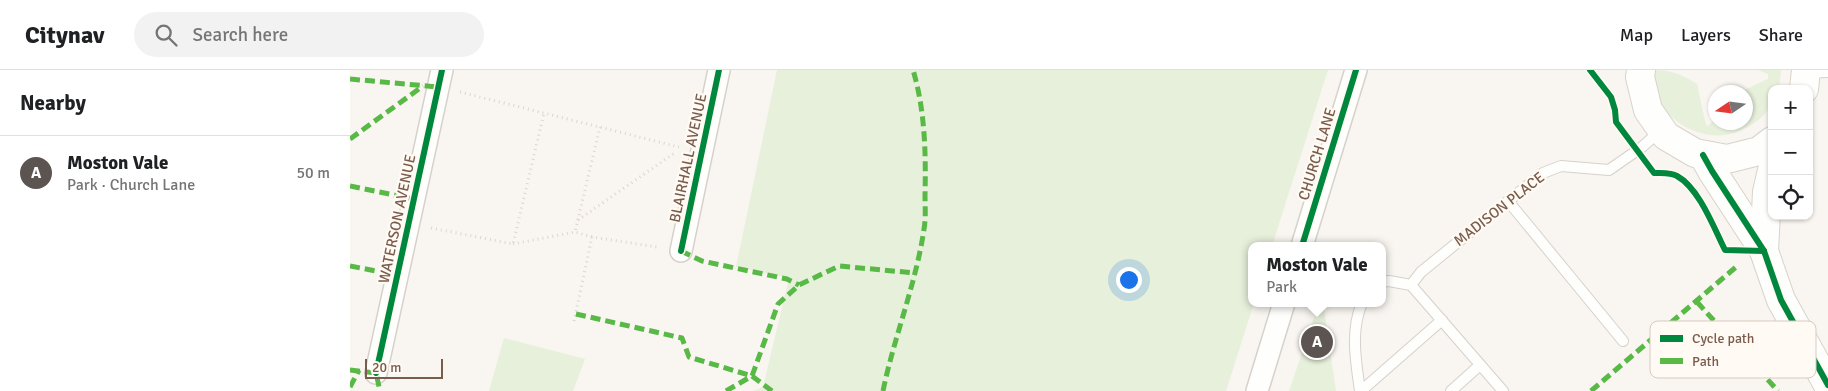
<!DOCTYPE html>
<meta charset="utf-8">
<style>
:root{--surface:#fff;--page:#f2f2f2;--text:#202124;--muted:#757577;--line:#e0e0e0;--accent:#5c5450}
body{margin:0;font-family:Signika,sans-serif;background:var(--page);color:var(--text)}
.controls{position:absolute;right:15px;top:15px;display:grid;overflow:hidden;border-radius:10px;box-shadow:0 1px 4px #0004}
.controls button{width:45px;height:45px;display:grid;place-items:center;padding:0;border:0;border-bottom:1px solid var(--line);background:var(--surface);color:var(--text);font:25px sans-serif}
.compass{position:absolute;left:1358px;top:15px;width:45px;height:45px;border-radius:50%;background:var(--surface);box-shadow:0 1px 4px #0004;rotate:257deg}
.scale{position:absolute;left:15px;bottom:12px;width:78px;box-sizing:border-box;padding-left:5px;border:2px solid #7a5c4d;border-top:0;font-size:14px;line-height:18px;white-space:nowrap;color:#7a5c4d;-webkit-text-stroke:4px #fffaf3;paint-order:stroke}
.you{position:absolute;left:778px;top:209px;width:18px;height:18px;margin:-12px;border:4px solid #fff;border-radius:50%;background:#1a73e8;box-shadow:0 0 0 8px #1a73e833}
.badge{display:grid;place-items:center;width:32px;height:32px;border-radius:50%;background:var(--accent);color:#fff;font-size:16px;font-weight:700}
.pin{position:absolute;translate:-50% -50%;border:2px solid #fff;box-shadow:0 1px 5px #0006}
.popup{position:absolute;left:898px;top:172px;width:138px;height:65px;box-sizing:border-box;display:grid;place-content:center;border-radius:10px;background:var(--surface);filter:drop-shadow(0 1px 4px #0005);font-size:16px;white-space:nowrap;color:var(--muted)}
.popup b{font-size:19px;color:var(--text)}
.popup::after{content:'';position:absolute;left:50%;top:100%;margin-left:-10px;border:10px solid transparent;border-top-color:var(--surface)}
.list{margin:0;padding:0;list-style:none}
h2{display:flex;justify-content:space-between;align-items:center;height:65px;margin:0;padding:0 20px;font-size:21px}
h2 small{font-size:16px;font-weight:400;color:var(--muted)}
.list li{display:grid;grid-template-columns:32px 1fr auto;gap:15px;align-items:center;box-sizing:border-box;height:75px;padding:0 20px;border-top:1px solid var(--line)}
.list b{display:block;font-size:19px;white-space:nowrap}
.list p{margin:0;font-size:16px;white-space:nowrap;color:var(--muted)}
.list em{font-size:16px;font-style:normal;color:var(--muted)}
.icon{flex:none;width:28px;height:28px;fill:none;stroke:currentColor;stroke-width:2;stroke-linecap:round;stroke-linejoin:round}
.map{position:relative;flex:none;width:1478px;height:321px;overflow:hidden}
header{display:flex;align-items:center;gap:30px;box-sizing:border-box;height:70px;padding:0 25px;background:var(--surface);border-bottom:1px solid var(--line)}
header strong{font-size:24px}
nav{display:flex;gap:28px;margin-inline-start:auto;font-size:18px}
.search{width:350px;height:45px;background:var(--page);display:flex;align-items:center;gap:12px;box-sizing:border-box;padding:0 18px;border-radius:28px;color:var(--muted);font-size:19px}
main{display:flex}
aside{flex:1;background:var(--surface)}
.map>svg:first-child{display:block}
.green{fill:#e7f0db}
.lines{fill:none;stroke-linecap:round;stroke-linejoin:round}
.lane-casing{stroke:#d7d1cb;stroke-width:12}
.street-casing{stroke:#d7d1cb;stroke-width:24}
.secondary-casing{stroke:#d9d2cb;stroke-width:30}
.path{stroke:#dcd5d0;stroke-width:3;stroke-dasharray:1 4;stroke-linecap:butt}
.lane{stroke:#fefefd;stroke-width:10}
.street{stroke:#fefefd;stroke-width:21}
.secondary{stroke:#fefefd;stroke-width:28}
.quiet{stroke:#58b947;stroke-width:5;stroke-dasharray:10 5;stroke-linecap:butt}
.cycleway-casing{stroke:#fffaf3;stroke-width:9}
.cycleway{stroke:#00873e;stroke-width:6}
.labels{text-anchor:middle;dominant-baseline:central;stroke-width:4.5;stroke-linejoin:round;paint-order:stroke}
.street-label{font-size:15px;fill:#7a5c4d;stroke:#fffaf3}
.key{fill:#fffaf3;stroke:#d7cbc1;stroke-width:1}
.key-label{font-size:14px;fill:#7a5c4d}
</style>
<header>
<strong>Citynav</strong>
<div class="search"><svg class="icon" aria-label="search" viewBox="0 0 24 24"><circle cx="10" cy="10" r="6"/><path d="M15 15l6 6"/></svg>Search here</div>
<nav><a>Map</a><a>Layers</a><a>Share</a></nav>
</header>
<main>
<aside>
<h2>Nearby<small></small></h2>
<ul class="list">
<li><span class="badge">A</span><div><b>Moston Vale</b><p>Park · Church Lane</p></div><em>50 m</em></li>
</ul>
</aside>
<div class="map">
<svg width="1478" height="321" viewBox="0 0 1478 321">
<rect width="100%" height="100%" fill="#f9f5f0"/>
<g class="green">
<path d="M427,0H978L922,176H902V233H904L876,321H403L413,317L439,208L386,197Z"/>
<path d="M1302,0C1321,0 1331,4 1347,14L1356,55L1358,56L1365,48L1366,52H1396V22H1390L1418,9V4L1408,0H1431L1429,19H1422C1422,24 1423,30 1421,34C1419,42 1407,52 1399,56C1395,58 1390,61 1385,63C1351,73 1312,51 1303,16C1302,11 1302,5 1302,0Z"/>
<path d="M969,233H973L986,321H939Z"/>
<path d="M154,268L235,289L223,321H139Z"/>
</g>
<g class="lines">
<defs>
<g id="lane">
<path d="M1457,3L1478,2"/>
<path d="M1158,131L1273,271"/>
<path d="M1032,212L1039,211L1061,215L1153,321"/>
<path d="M1061,215L1071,202L1193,103L1211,96L1259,100L1292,77L1311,60"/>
<path d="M1010,321C1006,292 1000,261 1012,233"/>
<path d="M1011,321L1092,250"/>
<path d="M1101,321L1130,295"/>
</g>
<g id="street">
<path d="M952,176L1006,0"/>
<path d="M331,181L369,0"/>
<path d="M26,303L92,0"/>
<path d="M907,321L934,233"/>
</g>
<g id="secondary">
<path d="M1291,0L1290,7L1298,40L1316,66L1345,83L1377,89L1409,81L1422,71"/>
<path d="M1454,19L1456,0"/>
<path d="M1353,85L1362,101L1414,181L1431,230L1478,315"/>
<path d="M1414,181L1417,122L1422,100"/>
</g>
</defs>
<use href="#lane" class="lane-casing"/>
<use href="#street" class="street-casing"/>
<use href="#secondary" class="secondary-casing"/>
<g class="path">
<path d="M110,22L329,77"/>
<path d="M228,150L326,82"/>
<path d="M81,158L163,174L194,43"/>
<path d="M242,167L225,162L250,57"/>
<path d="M163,174L225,162"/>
<path d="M224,251L242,167L307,177"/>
</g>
<use href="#lane" class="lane"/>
<use href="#street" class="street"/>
<use href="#secondary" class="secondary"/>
<g class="quiet">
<path d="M0,9L88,17"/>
<path d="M0,69L73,16"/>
<path d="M0,116L64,129"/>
<path d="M331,181L352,191L437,209L449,215"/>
<path d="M0,196L47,205"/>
<path d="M1347,232L1428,321"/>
<path d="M226,244L332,268L339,287L402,306L428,234L449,215L489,196L565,203"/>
<path d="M0,300L26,303L30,321"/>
<path d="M0,317L9,300"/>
<path d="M376,321L402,306L422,321"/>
<path d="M533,321C544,267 566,214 574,159C576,148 575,136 575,125C576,83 575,40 563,0"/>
<path d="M1241,321L1386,197"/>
</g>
<defs>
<g id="cycleway">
<path d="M1240,0L1261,27L1265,40L1266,52L1304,103C1311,103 1321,102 1327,106C1349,118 1364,158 1375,180L1414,181"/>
<path d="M1353,85L1362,101L1414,181L1431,230L1478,315"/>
<path d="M952,176L1006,0"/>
<path d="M331,181L369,0"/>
<path d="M26,303L92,0"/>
</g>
</defs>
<use href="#cycleway" class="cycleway-casing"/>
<use href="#cycleway" class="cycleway"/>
</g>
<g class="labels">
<g class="street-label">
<text transform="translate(967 84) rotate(-73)">CHURCH LANE</text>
<text transform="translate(338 88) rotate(-78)">BLAIRHALL AVENUE</text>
<text transform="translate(1149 139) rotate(-38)">MADISON PLACE</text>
<text transform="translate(47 149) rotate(-78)">WATERSON AVENUE</text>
</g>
</g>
<rect x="1300" y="251" width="166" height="57" rx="8" class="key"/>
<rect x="1310" y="265" width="23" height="7" fill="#00873e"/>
<rect x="1310" y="288" width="23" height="6" fill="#58b947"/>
<g class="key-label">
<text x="1342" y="273">Cycle path</text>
<text x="1342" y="296">Path</text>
</g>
</svg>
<div class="controls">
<button>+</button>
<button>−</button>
<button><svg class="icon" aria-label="locate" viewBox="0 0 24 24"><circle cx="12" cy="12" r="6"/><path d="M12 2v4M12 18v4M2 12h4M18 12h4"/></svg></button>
</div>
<svg class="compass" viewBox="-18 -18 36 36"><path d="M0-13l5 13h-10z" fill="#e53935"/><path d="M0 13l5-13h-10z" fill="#757577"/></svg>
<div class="scale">20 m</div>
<div class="you"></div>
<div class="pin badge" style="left:967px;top:272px">A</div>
<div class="popup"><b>Moston Vale</b>Park</div>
</div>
</main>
